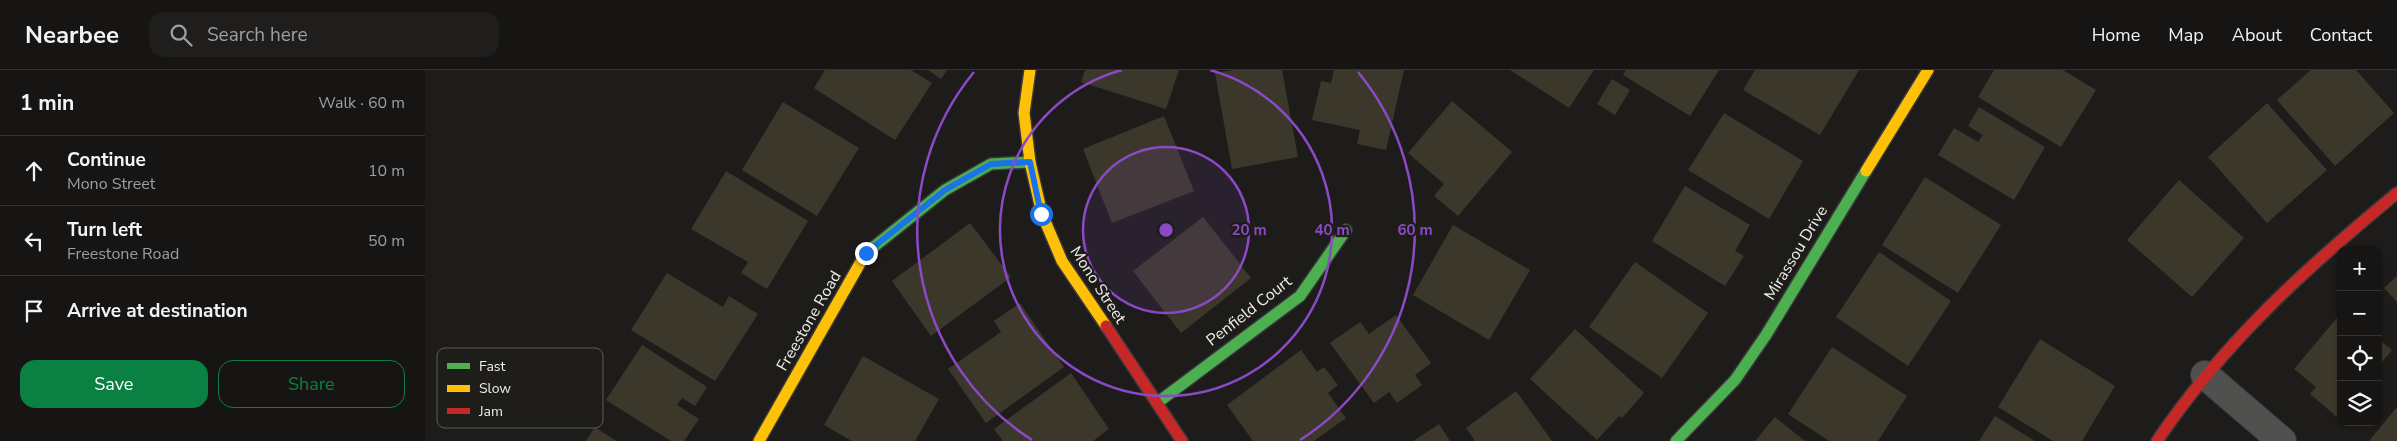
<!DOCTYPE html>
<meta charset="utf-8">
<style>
:root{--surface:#161514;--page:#1f1e1d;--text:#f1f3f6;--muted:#9e9fa0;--line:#353434;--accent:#0b8043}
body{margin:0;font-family:"Nunito Sans",sans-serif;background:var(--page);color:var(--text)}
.controls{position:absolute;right:15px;bottom:15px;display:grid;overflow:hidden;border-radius:10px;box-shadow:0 1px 4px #0004}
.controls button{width:45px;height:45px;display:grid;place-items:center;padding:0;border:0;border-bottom:1px solid var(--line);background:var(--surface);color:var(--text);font:25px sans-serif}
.stop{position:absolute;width:15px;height:15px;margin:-11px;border:4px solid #1a73e8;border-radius:50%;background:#fff}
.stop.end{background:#1a73e8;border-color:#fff;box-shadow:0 1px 5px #0008}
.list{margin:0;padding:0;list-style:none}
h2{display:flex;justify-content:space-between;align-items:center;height:65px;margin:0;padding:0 20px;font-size:21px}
h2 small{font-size:16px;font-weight:400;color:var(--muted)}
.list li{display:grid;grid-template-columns:32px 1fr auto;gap:15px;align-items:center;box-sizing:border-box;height:70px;padding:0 20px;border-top:1px solid var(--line)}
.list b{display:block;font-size:19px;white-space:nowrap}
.list p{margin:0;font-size:16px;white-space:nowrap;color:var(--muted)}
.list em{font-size:16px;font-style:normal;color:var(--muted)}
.actions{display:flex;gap:10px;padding:15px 20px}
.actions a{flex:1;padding:11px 0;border:1px solid var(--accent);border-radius:15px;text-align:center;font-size:18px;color:var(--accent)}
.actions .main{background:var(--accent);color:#fff}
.icon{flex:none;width:28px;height:28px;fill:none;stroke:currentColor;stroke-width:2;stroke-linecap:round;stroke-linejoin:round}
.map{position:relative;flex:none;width:1972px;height:371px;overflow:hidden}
header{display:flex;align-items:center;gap:30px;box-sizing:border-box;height:70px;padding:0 25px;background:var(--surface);border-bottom:1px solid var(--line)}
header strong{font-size:24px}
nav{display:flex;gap:28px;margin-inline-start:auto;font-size:18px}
.search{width:350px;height:45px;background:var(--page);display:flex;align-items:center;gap:12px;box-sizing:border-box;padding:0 18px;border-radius:15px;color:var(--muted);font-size:19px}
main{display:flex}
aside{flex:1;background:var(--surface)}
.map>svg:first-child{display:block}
.building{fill:#3b382b}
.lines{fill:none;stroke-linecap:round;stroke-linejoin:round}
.street-casing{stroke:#393837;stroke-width:30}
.fast-casing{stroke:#393837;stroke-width:14}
.slow-casing{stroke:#393837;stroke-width:14}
.jam-casing{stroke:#393837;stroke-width:14}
.street{stroke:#50504f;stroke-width:28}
.fast{stroke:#4caf50;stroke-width:11}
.slow{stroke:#ffc107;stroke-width:11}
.jam{stroke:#c62828;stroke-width:11}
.route{stroke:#1a73e8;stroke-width:6}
.ring{fill:none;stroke:#8c49c6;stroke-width:2.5}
.labels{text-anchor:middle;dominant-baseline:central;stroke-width:4.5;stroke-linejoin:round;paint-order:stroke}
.street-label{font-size:16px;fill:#efeeec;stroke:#1e1d1a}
.key{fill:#1e1d1a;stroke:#5d5c59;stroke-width:1}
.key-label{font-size:14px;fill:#efeeec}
.centre{fill:#8c49c6;stroke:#1e1d1a;stroke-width:2.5}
.ring-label{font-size:15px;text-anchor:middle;font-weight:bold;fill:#8c49c6;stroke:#1e1d1a;stroke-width:4.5;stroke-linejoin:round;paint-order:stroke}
</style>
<header>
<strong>Nearbee</strong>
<div class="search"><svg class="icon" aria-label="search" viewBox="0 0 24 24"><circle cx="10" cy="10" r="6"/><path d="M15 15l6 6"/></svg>Search here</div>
<nav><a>Home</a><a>Map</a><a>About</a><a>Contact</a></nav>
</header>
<main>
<aside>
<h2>1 min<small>Walk · 60 m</small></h2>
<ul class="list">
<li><svg class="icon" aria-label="ahead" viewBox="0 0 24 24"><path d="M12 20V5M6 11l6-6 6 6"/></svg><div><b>Continue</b><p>Mono Street</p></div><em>10 m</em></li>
<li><svg class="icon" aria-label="left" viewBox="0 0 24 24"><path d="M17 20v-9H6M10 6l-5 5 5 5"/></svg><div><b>Turn left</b><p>Freestone Road</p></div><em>50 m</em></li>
<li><svg class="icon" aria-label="arrive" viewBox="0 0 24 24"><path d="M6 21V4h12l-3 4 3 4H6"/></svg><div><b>Arrive at destination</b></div></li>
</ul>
<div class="actions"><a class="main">Save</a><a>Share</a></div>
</aside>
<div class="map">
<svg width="1972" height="371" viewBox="0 0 1972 371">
<rect width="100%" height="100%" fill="#1d1c1b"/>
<g class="building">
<path d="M400,0H486L507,13L470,70L389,18Z"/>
<path d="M503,0H522L516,9Z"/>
<path d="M660,0H754L741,39L656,12Z"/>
<path d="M808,0H857L873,87L807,99L790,3Z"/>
<path d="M909,0H979L961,80L932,74L935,60L887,50L896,11L906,13Z"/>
<path d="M1085,0H1169L1144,38Z"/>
<path d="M1201,0H1294L1265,46L1198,5Z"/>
<path d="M1330,0H1434L1395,65L1318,20Z"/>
<path d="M1569,0H1638L1671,20L1636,77L1553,27Z"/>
<path d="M1886,0H1931L1969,43L1910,96L1852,30Z"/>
<path d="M1187,9L1205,20L1190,45L1172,34Z"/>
<path d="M1027,31L1087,82L1033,146L1009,126L1019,114L983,83Z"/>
<path d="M358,32L434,78L392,146L317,100Z"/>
<path d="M1842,33L1902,100L1842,153L1783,87Z"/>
<path d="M1554,37L1620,77L1589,130L1513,85L1529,58L1553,72L1558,65L1543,56Z"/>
<path d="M1299,43L1378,91L1344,149L1263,100Z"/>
<path d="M739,46L769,121L687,153L658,79Z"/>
<path d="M301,101L383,151L342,219L316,203L323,192L266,159Z"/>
<path d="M1500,107L1576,155L1533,223L1457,175Z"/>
<path d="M1754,110L1819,168L1767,227L1702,170Z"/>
<path d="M1260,116L1325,155L1310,181L1319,186L1300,216L1227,171Z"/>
<path d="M778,147L826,208L756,263L708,201Z"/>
<path d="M545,153L586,207L506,266L467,211Z"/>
<path d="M1028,155L1105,200L1064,270L988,225Z"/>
<path d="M1454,182L1526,231L1483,296L1411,247Z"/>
<path d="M1210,192L1283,243L1237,308L1164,257Z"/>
<path d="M242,203L298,237L304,226L333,244L290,311L206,260Z"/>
<path d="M1972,206V232L1959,218Z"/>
<path d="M595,233L639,297L561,353L523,299L576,262L569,251Z"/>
<path d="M1916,243V342L1912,347L1885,324L1891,317L1869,299Z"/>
<path d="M971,245L1006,293L990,305L997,315L972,333L964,322L949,333L905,273L935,252L944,264Z"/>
<path d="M1150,259L1219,323L1197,348L1194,346L1172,370L1105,309Z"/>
<path d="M1615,269L1690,316L1657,371H1628L1573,337Z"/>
<path d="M1953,269L1967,280L1953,297Z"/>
<path d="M217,275L282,317L270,336L257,328L252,335L274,349L259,371H246L181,330Z"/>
<path d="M1407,277L1482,326L1453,371H1404L1363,344Z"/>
<path d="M876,280L892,302L899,297L913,315L903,323L921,348L889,371H828L802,335Z"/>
<path d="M438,286L514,329L490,371H427L399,355Z"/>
<path d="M646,303L684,359L668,371H578L569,359Z"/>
<path d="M1091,321L1127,371H1050L1041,358Z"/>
<path d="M1972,337V371H1944Z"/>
<path d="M1570,346L1610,371H1554Z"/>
<path d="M1350,347L1380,371H1330Z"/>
<path d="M1014,354L1025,371H988Z"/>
<path d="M170,357L191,371H161Z"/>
</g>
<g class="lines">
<defs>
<path id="street" d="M1780,305L1857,371"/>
<g id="fast">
<path d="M438,188L441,183L520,120L566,94L605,92"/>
<path d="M732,333L875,226L921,160"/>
<path d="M1251,371L1310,310L1341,265L1441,101"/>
</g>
<g id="slow">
<path d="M605,0L599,43L605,92L617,144L637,191L681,256"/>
<path d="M1441,101L1503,0"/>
<path d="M334,371L438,188"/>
</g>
<g id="jam">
<path d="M681,256L757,371"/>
<path d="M1732,371C1799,272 1881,198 1972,123"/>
</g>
</defs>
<use href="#street" class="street-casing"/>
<use href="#fast" class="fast-casing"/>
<use href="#slow" class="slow-casing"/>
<use href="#jam" class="jam-casing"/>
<use href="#street" class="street"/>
<use href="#fast" class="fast"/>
<use href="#slow" class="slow"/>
<use href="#jam" class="jam"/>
</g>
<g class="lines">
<path class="route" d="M441,183L520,120L566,94L605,92L616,144"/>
</g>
<circle cx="741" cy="160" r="83" fill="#8c49c6" fill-opacity=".12"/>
<g class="ring">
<circle cx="741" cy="160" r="83"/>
<path d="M785 0A166 166 0 1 1 697 0"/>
<path d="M607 370A249 249 0 0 1 549 2M933 2A249 249 0 0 1 875 370"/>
</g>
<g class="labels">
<g class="street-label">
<text transform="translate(1371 183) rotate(-59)">Mirassou Drive</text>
<text transform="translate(673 215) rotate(57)">Mono Street</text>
<text transform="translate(824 241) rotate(-38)">Penfield Court</text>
<text transform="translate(384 251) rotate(-60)">Freestone Road</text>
</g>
</g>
<rect x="12" y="278" width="166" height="80" rx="8" class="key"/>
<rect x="22" y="293" width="23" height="6" fill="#4caf50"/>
<rect x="22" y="315" width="23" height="7" fill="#ffc107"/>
<rect x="22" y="338" width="23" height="6" fill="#c62828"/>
<g class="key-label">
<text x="54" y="301">Fast</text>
<text x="54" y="323">Slow</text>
<text x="54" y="346">Jam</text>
</g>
<circle cx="741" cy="160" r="8" class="centre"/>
<g class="ring-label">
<text x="824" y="165">20 m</text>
<text x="907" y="165">40 m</text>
<text x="990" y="165">60 m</text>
</g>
</svg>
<div class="controls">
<button>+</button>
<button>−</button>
<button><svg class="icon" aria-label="locate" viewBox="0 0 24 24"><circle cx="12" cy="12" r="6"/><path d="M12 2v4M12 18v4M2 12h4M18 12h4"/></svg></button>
<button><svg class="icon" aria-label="layers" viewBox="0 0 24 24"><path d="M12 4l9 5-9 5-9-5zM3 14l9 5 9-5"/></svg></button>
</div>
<div class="stop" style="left:616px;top:144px"></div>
<div class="stop end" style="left:441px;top:183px"></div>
</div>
</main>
